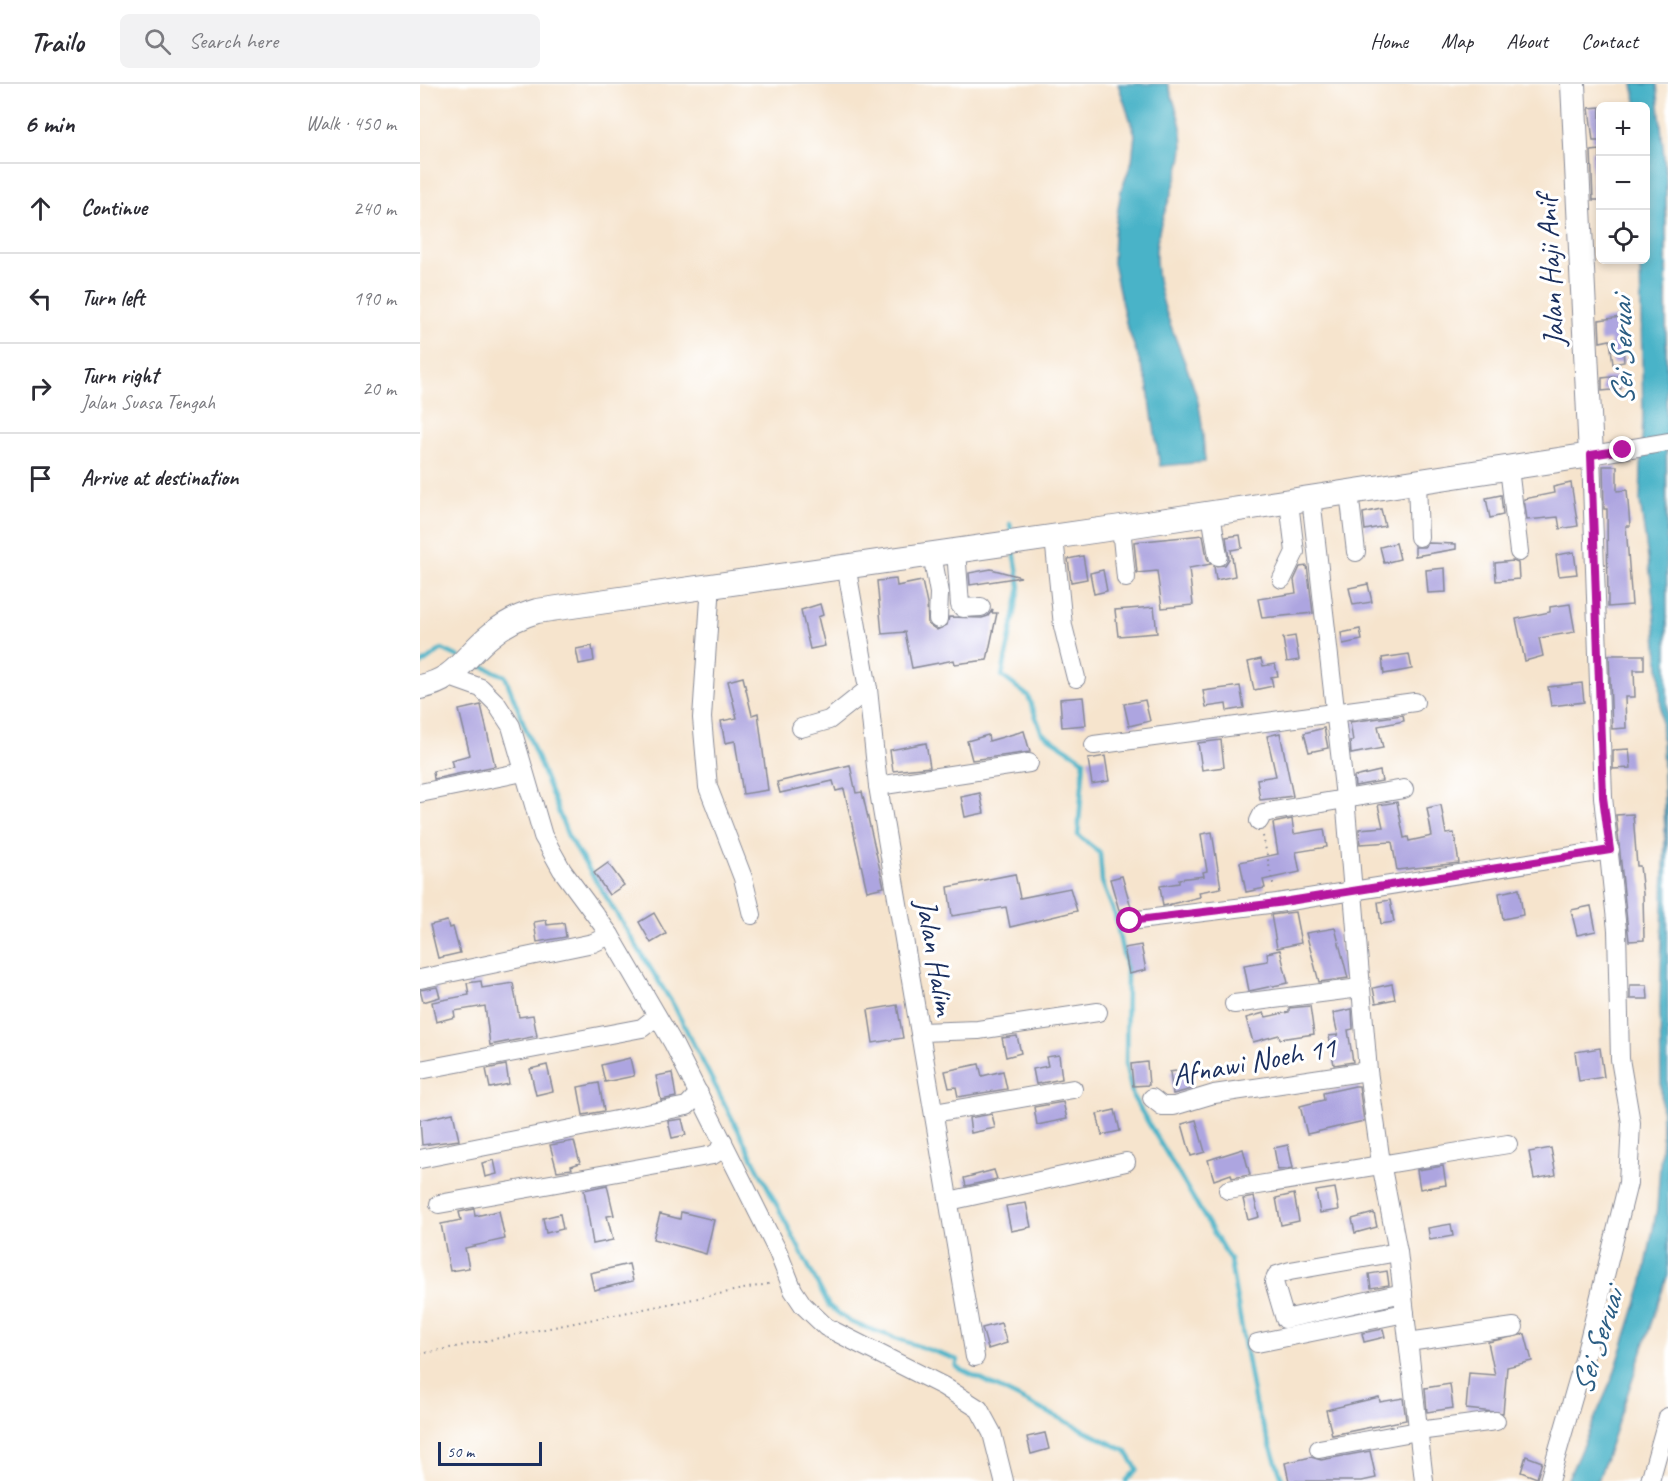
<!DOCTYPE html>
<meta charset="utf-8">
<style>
:root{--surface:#fff;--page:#f2f2f3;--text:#2b2b33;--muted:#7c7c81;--line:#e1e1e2}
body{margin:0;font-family:Caveat,sans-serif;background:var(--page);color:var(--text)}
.controls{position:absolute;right:18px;top:18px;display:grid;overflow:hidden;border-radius:9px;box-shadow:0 3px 9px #0003}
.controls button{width:54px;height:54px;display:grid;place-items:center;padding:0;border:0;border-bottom:2px solid var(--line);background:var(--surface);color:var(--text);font:30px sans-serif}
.scale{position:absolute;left:18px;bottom:15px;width:104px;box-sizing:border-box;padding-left:6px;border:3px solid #1b2f5e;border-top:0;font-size:16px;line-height:21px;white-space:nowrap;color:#1b2f5e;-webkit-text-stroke:4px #fff;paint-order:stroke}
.stop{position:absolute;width:18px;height:18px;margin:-14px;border:4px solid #b5179e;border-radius:50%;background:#fff}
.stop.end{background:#b5179e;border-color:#fff;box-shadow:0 2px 6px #0008}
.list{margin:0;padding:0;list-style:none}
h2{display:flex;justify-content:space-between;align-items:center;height:78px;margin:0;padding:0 24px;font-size:26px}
h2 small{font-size:20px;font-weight:400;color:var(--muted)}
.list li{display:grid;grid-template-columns:39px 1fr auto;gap:18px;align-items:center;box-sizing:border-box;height:90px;padding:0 24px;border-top:2px solid var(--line)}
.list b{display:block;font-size:22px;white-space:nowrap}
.list p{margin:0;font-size:20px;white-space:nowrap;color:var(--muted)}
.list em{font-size:20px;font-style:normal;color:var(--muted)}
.icon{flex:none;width:33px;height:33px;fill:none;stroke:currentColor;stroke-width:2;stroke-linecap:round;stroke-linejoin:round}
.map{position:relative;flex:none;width:1248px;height:1397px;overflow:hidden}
header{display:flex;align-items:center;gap:36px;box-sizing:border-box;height:84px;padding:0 30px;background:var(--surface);border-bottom:2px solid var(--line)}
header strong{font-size:28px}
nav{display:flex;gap:33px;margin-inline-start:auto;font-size:21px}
.search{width:420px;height:54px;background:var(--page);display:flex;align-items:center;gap:15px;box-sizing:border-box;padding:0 21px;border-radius:9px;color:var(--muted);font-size:22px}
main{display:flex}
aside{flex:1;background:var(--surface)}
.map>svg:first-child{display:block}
.water{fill:#4ab3c8;stroke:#327193;stroke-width:1.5}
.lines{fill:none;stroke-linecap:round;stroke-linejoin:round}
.stream{stroke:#4ab3c8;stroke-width:4.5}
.building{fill:#ada5e0}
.minor-casing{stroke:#888a96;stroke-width:20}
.major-casing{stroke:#888a96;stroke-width:26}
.path{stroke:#888a96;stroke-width:2;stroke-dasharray:1.5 4.5;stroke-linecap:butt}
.minor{stroke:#fff;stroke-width:18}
.major{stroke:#fff;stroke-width:24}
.route{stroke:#b5179e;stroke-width:8}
.labels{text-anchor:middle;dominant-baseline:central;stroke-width:6;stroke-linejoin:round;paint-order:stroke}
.street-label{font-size:30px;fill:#1b2f5e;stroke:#fff}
.water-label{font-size:32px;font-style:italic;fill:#2b5d83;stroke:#fff}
</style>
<header>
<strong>Trailo</strong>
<div class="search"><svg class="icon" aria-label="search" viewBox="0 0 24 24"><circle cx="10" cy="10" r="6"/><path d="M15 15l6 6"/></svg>Search here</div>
<nav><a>Home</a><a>Map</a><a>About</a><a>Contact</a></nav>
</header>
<main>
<aside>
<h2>6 min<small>Walk · 450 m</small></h2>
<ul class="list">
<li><svg class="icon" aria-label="ahead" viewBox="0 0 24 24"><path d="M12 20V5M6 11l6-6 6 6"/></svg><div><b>Continue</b></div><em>240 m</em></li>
<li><svg class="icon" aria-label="left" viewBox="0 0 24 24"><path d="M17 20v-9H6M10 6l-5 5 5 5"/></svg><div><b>Turn left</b></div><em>190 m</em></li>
<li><svg class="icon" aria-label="right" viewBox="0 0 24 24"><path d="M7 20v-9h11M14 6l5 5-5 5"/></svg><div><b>Turn right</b><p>Jalan Suasa Tengah</p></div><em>20 m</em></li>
<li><svg class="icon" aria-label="arrive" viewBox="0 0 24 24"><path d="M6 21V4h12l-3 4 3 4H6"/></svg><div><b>Arrive at destination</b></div></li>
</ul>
</aside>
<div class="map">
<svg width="1248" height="1397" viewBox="0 0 1248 1397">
<rect width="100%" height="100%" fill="#fff"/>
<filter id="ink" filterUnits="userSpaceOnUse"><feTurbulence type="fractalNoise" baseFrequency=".0167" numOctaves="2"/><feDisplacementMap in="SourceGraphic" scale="12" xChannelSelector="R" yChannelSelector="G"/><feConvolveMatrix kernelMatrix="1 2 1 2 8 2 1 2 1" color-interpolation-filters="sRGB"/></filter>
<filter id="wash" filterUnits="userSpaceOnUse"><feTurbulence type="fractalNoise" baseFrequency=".008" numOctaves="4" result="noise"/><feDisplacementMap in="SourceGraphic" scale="24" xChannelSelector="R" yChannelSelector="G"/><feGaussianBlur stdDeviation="1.35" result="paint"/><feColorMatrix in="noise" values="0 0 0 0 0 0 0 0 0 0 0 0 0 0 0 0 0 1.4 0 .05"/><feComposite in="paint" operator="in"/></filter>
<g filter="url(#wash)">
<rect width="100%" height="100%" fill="#f6e4cd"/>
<g class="water">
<path d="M698,0H748C755,22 766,48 762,72C756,109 734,139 736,178C739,227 764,268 777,314C783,334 783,357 785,378L740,382L727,298L706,239L693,179L694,150L701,107L712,77L715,50Z"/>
<path d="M1213,0H1237L1246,93L1248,1190L1178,1397H1147L1193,1293L1223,1198L1237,1124L1242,1053L1240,921L1245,750L1240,594L1232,503L1220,417L1223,331L1220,176H1226V22H1217Z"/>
</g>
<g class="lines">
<g class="stream">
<path d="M590,440L592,452"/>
<path d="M594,466L600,503L582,592L608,612L622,649L664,676L658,751L680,769L682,798L695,831L707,890L706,983L713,1013L810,1176L835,1320L863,1397"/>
<path d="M52,578L85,592L148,752L254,922L409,1222L430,1238L538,1276L536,1283L706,1367L717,1385L706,1397"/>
<path d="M0,581L22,565L39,573"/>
</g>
</g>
<g id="blocks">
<g class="building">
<path d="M1180,23V57H1173L1169,24Z"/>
<path d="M1180,66V116H1173L1171,67Z"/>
<path d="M1201,233L1204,278L1193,280L1190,256L1180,258L1179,236Z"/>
<path d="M1200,292L1201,305L1182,307V294Z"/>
<path d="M1183,382H1197V407L1207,406L1210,442H1206L1212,521L1188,523L1187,425H1184Z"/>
<path d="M1151,399L1158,442L1140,445L1138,433L1107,436L1104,415L1134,409L1133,403Z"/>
<path d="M1081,411L1083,431L1070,434L1066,414Z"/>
<path d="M961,425L965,442L945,446L943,429Z"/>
<path d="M783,451L787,474L791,480L769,484L773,521L742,524L737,487L717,489L714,458Z"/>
<path d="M820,451L822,464L811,466L815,492L796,496L794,482L805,481L809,475L806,453Z"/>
<path d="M976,459L980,475L964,479L960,463Z"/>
<path d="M1008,459L1036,460V465L995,472V463H1004Z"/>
<path d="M1154,468L1157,490L1139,492L1136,471Z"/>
<path d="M663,472L667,495L651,498L648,475Z"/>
<path d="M1093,477L1098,479L1099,495L1076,497L1075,479Z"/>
<path d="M887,482L893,529L842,534L838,515L876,509L874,496L880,483Z"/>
<path d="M1025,484L1026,508L1008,509L1006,486Z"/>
<path d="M571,485L601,493L550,501L549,489Z"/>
<path d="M683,486L687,507L674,510L670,489Z"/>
<path d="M476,495L477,502L502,497L507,520L508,540L517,546L527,541L529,533L562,534L568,532L573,525L572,529H577L567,576L535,580L534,576L492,584L485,548L462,550L457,497Z"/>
<path d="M948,500L952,518L933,521L929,504Z"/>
<path d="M400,520L403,531L398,533L405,562L390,565L381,526Z"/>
<path d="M1150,520L1155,548L1119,554L1123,572L1105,577L1096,535L1130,528V523Z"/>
<path d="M734,523L737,549L698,552L695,526Z"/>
<path d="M940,545L942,556L923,560L921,549Z"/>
<path d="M875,552L879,576L867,578L863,554Z"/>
<path d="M172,562L174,577L159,580L156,565Z"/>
<path d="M989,570L992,585L964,590L962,574Z"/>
<path d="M1189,571H1224V586H1214L1215,613H1205L1206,644L1192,645Z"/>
<path d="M841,575L843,582L855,580L858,592L851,593L853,602L834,606L828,578Z"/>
<path d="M323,593L332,631L338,629L348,706L323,710L315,657L305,659L301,637L317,634L308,597Z"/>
<path d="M1162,599L1164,618L1131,622L1128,603Z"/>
<path d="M820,602L824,624L807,627L806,620L786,623L783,607Z"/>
<path d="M663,613L666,641L642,643L640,615Z"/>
<path d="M725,616L730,637L709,642L704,620Z"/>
<path d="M61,621L75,682L14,695L13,687L33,683L31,676L50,671L39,626Z"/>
<path d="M983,631L984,637L958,642L963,664L931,670L930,657H933L930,638Z"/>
<path d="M904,644L908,664L889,668L884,649Z"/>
<path d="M604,647L610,668L552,676L547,657L568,651L569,657Z"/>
<path d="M860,649L873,712L840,716L837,695L856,692L847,652Z"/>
<path d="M801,656L804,683L782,686L778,659Z"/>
<path d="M506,659L510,683L473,687L470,666Z"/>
<path d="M1209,665L1211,684L1193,685V666Z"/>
<path d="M685,672L689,697L672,700L668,675Z"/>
<path d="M430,681L436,709L442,708L464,803L447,807L424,705L416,707L413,697L360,709L357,698Z"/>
<path d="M960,687L962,697L935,702L934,693Z"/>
<path d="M560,709L564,729L545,733L541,713Z"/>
<path d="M977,718L984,754L988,753L989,757L1012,752L1007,724L1021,721L1026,750L1034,749L1039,779L977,786L972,758L940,760L939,745L963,743L958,721Z"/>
<path d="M1213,730L1217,782H1220L1223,810L1224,856L1209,857L1196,731Z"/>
<path d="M872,735L874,750L904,745L907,763L876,768L880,788L843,796L845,804L826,808L820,778L858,770L853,739Z"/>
<path d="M792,748L801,804L779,808L780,813L743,822L740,802L759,799V795L784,792L783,788L787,787L781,750Z"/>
<path d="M188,779L204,801L189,811L174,789Z"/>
<path d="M595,790L600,814L650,804L657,827L590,843L586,823L532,832L528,803Z"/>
<path d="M702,792L711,823L699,826L690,795Z"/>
<path d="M1099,805L1103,831L1083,835L1079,809Z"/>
<path d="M970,816L974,838L961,840L958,818Z"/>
<path d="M1171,822L1176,847L1157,851L1151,826Z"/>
<path d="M875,828L881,859L857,864L851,831Z"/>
<path d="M234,829L246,850L231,859L219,838Z"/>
<path d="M126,836L127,841L144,839L146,853L117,858L114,838Z"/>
<path d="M27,837L29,844L33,843L40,869L18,874L10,841Z"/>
<path d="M915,844L928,894L899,898L886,849Z"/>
<path d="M721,861L726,886L709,890L704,864Z"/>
<path d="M860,866L868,899L829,907L824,881L848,877L847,869Z"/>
<path d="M61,897L62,904L93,899L99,933L113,931L117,952L70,961L65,922L34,927L35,933L16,938L12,918L49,911L47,899Z"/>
<path d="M972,900L975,915L956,919L953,904Z"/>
<path d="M1210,901H1227L1228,915H1210Z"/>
<path d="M17,903L20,913L3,918L0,906Z"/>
<path d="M477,921L483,954L453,959L448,926Z"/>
<path d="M890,922L894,950L860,955L859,951L833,958L826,934L844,929L846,933L869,928V924Z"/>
<path d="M932,925L933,945L928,946L933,978L914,981L909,952L918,951L913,929Z"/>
<path d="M597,952L601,969L586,973L582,954Z"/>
<path d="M1180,964L1184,993L1159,997L1155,968Z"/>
<path d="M639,971L642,995L616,1000L613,985L628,982L626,973Z"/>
<path d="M210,974L214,992L185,998L181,981Z"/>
<path d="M727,978L729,1001L713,1002L711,980Z"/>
<path d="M559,980L562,992L583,987L587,1005L538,1013L536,1003L529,1004L525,987Z"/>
<path d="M86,981L89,1000L70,1004L66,985Z"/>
<path d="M127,981L133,1007L116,1011L110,985Z"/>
<path d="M769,985L772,1005L753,1010L750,988Z"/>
<path d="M252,989L256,1013L241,1016L236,992Z"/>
<path d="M179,999L184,1027L163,1031L158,1003Z"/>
<path d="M935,1002H939L944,1037L887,1050L880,1022L904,1016L903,1009Z"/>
<path d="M643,1018L647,1035L617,1041L614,1023Z"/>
<path d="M695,1026L700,1047L682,1051L677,1030Z"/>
<path d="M33,1029L39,1056L2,1061L0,1036Z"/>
<path d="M572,1030L575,1044L551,1049L549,1034Z"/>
<path d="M262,1035L266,1051L252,1054L248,1037Z"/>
<path d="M776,1036L785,1068L771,1072L762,1040Z"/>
<path d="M154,1057L160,1079L151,1082L152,1085L137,1087L130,1061Z"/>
<path d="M868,1061L873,1084L858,1086L854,1064Z"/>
<path d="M1131,1064L1136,1091L1114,1095L1109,1068Z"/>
<path d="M823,1065L830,1091L812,1094L811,1090L794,1096L788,1076Z"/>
<path d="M74,1076L77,1090L65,1093L62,1079Z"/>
<path d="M1023,1082L1026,1101L1000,1105L997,1086Z"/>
<path d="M574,1086L577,1095L546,1102L544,1094Z"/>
<path d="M187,1101L194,1131L187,1132L193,1156L173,1160L164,1106Z"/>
<path d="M915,1104L919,1126L900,1129L896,1107Z"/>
<path d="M874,1110L879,1137L861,1141L856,1114Z"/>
<path d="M834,1113L839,1133L828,1136L823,1115Z"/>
<path d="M606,1119L611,1143L591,1147L586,1122Z"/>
<path d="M54,1125L55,1132L79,1127L85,1155L45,1164L49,1184L30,1187L21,1140L41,1136L39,1128Z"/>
<path d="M261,1128L294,1136L286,1170L233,1155L240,1130L260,1135Z"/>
<path d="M954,1129L957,1143L935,1149L932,1135Z"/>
<path d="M140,1130L143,1145L126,1149L123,1134Z"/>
<path d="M1031,1140L1033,1152L1010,1156L1008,1144Z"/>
<path d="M209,1180L213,1197L174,1206L170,1189Z"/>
<path d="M967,1187L969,1201L951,1204L949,1190Z"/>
<path d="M581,1239L587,1259L568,1265L562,1244Z"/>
<path d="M963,1245L965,1253L944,1258L942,1249Z"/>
<path d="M1105,1250L1112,1277L1087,1283L1083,1329L1046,1325L1049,1289L1075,1291L1068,1258Z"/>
<path d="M1030,1300L1033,1324L1007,1328L1005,1304Z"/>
<path d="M959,1313L960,1318L983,1314L986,1336L912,1351L906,1326Z"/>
<path d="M625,1349L629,1365L611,1370L607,1353Z"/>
<path d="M950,1367L956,1394L942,1397H869L865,1379L891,1373L901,1376Z"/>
<path d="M1106,1372L1122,1378L1117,1394L1101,1388Z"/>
</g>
</g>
</g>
<g filter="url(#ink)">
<use href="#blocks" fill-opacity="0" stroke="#888a96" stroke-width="1.5"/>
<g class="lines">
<defs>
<g id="minor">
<path d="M1089,384L1099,468"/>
<path d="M997,398L999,453"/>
<path d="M929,408L936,468"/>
<path d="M891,414L925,713L948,987L961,1079L978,1168L1004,1397"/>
<path d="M791,430L798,472"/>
<path d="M701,443L706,494"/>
<path d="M634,453L643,542L656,594"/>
<path d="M536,466L540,521L543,524L561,523"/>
<path d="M512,470L519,509L518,535"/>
<path d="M426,481L448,605L458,702L555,1273"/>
<path d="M862,495L875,468L869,418"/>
<path d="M291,500L282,634L288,703L323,794L332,831"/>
<path d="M30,593L61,604L76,619L91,642L123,752L142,786L190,851L253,959L358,1168L373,1206L383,1221L406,1243L523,1302L559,1325L572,1349L584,1397"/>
<path d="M381,644L409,636L448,605"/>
<path d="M674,661L995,618"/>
<path d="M458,702L609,679"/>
<path d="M0,709L103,688"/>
<path d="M839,737L843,729L984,705"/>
<path d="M710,837L857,819L1190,766"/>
<path d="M0,895L173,859L190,851"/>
<path d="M814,920L940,904"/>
<path d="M500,948L558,946L678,928"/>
<path d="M0,986L222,944L237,932"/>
<path d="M732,1014L742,1022H754L794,1010L948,987"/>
<path d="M514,1029L653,1005"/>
<path d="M0,1075L267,1022L279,1009"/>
<path d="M808,1106L1088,1060"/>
<path d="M529,1117L706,1078"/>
<path d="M19,1120L293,1071L299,1067L303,1057"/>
<path d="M978,1168L870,1187L857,1191L854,1198L865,1235L983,1209"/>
<path d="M988,1258L1094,1243"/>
<path d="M837,1259L985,1229"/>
<path d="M899,1365L998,1347L1076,1337"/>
<path d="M1129,1397L1165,1272L1208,1099L1211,1039L1200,975L1197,846L1183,713L1171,371L1248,358"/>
<path d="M1230,1397L1248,1333"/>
</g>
<path id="major" d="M0,603C37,596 44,572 71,551C84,540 100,532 117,527L701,443L1171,371L1153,0"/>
</defs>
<use href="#minor" class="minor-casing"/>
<use href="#major" class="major-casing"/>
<g class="path">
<path d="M843,752L854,805"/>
<path d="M0,1270L353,1199"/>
</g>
<use href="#minor" class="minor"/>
<use href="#major" class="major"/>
</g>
</g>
<g class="lines" filter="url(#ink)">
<path class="route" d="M710,837L857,819L1190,766L1183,713L1171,371L1203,366"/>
</g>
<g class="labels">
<g class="street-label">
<text transform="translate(1130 187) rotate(-93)">Jalan Haji Anif</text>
<text transform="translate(516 873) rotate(80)">Jalan Halim</text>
<text transform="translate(834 977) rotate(-10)">Afnawi Noeh 11</text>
</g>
<g class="water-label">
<text transform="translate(1202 268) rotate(-91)">Sei Seruai</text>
<text transform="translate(1177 1258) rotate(-72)">Sei Seruai</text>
</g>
</g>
</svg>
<div class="controls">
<button>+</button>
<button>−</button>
<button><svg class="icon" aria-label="locate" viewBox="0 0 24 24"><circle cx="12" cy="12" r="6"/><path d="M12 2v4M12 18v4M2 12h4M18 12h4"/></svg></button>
</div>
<div class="scale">50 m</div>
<div class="stop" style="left:710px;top:837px"></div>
<div class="stop end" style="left:1203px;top:366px"></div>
</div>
</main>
